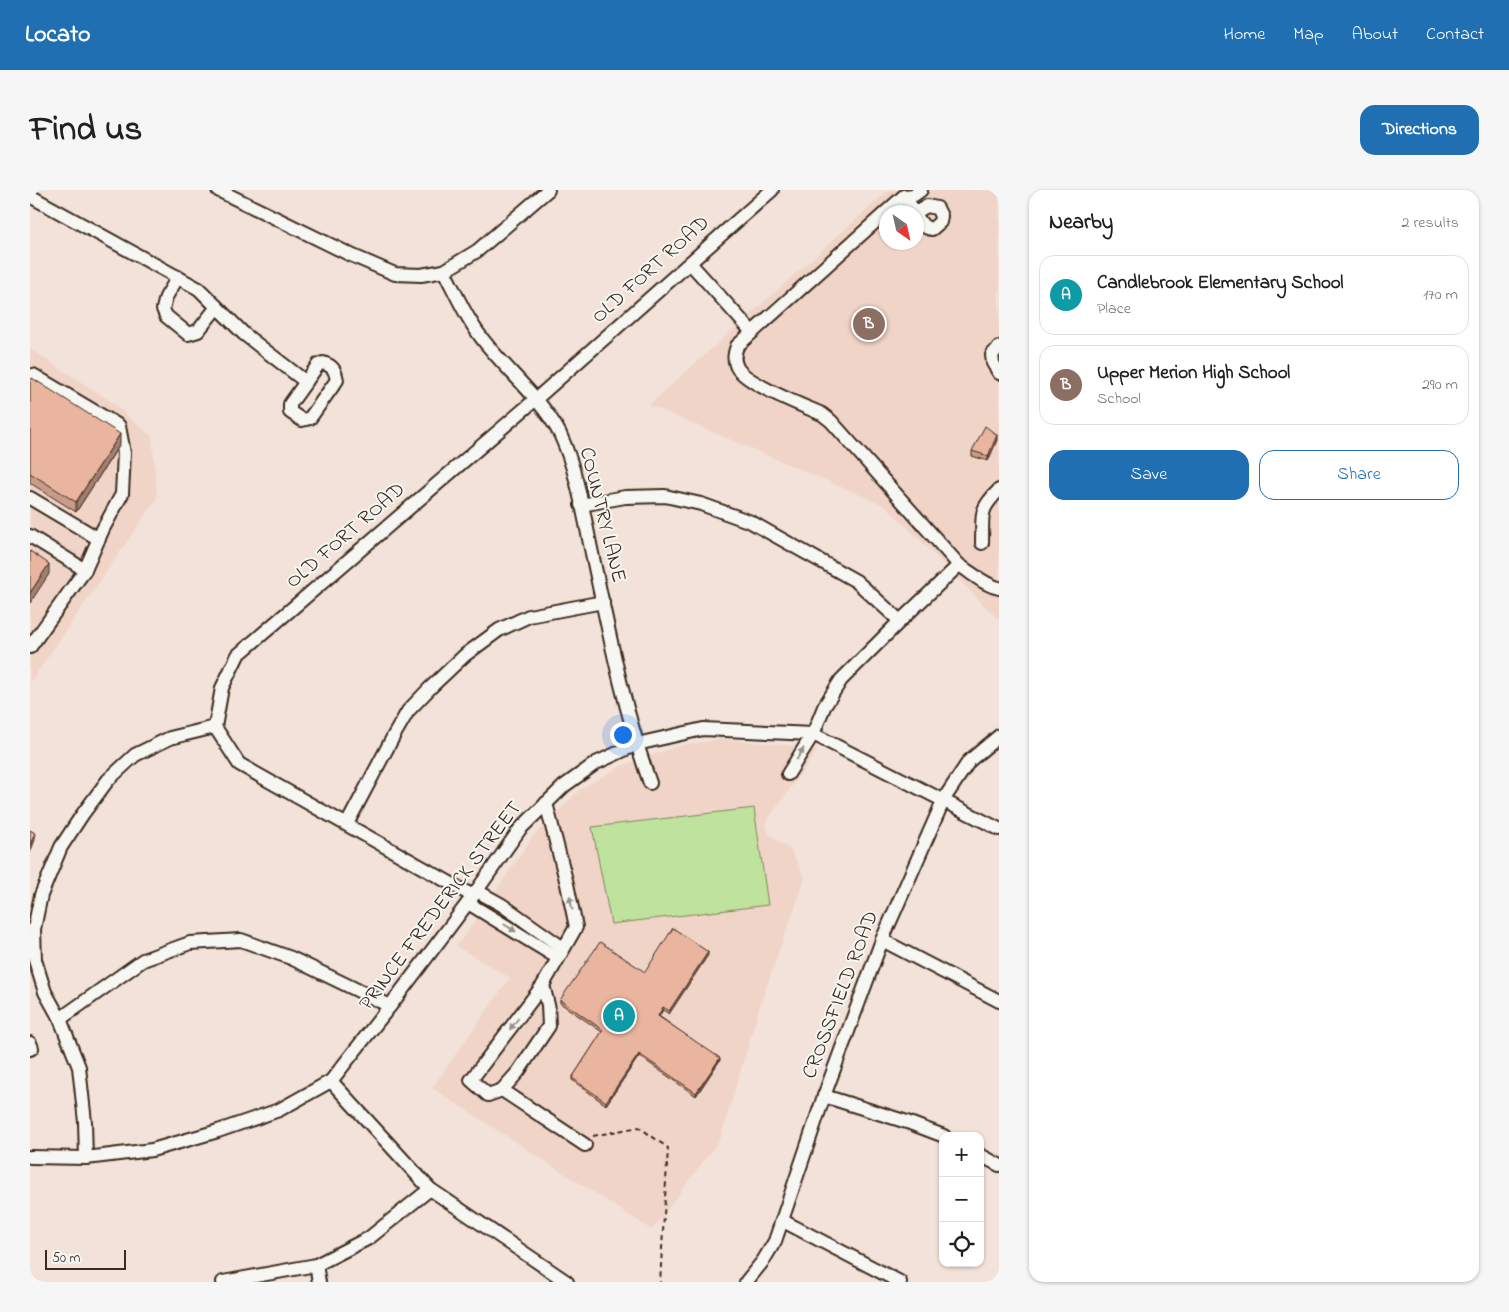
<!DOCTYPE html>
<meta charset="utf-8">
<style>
:root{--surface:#fff;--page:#f6f6f6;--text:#202124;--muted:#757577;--line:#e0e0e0;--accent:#1f6fb2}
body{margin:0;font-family:"Indie Flower",sans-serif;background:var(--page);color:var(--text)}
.controls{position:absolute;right:15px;bottom:15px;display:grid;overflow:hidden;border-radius:10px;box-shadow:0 1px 4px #0004}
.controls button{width:45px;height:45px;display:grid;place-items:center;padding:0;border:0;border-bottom:1px solid var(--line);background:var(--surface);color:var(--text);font:25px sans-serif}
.compass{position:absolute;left:849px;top:15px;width:45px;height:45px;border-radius:50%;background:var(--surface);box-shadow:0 1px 4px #0004;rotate:146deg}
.scale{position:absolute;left:15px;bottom:12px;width:81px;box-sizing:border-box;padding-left:5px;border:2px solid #3b2a1e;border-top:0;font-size:14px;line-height:18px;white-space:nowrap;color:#3b2a1e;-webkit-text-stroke:4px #f6f6f2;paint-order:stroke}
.you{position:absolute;left:592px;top:544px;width:18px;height:18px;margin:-12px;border:4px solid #fff;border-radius:50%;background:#1a73e8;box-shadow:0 0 0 8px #1a73e833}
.badge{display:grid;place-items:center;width:32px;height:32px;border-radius:50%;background:var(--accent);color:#fff;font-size:16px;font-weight:700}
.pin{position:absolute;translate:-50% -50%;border:2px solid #fff;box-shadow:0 1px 5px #0006}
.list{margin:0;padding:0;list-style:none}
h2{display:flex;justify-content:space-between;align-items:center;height:65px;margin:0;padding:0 20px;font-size:21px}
h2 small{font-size:16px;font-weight:400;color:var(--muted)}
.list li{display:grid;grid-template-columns:32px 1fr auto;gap:15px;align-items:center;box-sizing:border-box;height:80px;margin:0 10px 10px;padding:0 10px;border:1px solid var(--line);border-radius:15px}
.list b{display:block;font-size:19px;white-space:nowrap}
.list p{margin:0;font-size:16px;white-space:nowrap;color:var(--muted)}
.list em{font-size:16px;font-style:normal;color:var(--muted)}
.actions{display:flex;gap:10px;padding:15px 20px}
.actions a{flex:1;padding:11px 0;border:1px solid var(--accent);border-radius:15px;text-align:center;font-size:18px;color:var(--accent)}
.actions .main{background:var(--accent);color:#fff}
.icon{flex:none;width:28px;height:28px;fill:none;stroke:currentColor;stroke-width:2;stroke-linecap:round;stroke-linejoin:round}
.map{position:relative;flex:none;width:969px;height:1092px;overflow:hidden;border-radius:15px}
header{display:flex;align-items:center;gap:30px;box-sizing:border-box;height:70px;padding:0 25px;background:var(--accent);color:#fff}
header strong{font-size:24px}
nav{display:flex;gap:28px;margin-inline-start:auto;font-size:18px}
.intro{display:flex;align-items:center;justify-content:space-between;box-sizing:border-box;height:120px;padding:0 30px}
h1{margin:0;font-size:35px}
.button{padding:12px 22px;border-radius:15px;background:var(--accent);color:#fff;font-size:18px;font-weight:700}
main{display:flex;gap:30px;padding:0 30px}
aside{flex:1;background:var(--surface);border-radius:15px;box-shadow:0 1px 4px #0004}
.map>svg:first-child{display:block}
.built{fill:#f0d4c8;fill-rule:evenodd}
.green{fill:#bfe29c;stroke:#7d865d}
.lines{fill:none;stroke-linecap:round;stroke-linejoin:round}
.minor-casing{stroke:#3b2a1e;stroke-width:16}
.path{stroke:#3b2a1e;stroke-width:2;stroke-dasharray:5 4;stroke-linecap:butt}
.minor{stroke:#f6f6f2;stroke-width:12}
.wall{fill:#c99c89;stroke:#3b2a1e}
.shaded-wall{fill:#a47f6f;stroke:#3b2a1e}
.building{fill:#eab59f;stroke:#3b2a1e}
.oneway{fill:#989088}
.labels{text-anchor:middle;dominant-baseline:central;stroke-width:4;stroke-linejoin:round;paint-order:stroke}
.street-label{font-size:21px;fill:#3b2a1e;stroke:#f6f6f2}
</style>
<header>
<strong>Locato</strong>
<nav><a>Home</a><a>Map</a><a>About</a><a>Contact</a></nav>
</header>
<div class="intro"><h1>Find us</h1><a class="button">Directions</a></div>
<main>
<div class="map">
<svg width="969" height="1092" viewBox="0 0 969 1092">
<rect width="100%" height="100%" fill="#f2e2d9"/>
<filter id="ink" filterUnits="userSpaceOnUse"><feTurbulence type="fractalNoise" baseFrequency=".02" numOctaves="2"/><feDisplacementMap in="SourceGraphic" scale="10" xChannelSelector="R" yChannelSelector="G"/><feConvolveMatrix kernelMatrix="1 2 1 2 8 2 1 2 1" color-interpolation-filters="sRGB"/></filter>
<g filter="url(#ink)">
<g class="built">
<path d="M859,0H969V427L967,428L856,316L619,215ZM856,22H886V52H856Z"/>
<path d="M0,159L79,210L122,247L127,308L0,493Z"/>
<path d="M691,549L765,556L787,561L735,633L740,645L760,659L775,688L730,815L690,949L622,1040L402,898L480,788L426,756L447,729L503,646L551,599L589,577L648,556Z"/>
</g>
<path class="green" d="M724,618L738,715L581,734L562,637Z"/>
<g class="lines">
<defs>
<g id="minor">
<path d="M188,0L321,65L365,84L391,85L414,81L447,61L518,0"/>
<path d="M0,6L169,99L214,144L276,192"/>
<path d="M874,6L707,156C705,162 703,168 706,175C711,192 774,216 792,224L801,231L929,375C942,383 954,395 969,398"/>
<path d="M885,22L874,6L884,5L891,0"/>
<path d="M886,22L897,16L907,18L911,26L910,32L902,39C893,38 891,33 886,25"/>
<path d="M660,73L722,142"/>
<path d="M414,81C427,106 439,134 458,156C481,184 513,211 530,244C548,283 554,327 563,368C579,443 594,520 620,593"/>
<path d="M148,87L136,107L133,119L136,126L158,144L168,141L187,117"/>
<path d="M969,157L962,165L963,173L969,183"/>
<path d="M293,173C303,176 305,180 307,190L280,228L272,230L260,222V214L288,175Z"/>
<path d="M0,186L3,185L89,236L94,263L92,304L73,339L55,380"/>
<path d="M0,308L69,349"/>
<path d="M551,315L595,307L635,306L671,314L721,332L826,391L870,431"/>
<path d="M0,346L55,380L0,457"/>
<path d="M952,353C953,324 948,321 969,300"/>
<path d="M758,584L783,544L794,517L811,490L870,431L929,375"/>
<path d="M317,634L363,547L378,521L400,498L435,465L469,440L499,426L573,412"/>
<path d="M447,701L472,715L533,758"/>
<path d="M443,706L209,574L185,537L192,498L208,465L506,209L742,0"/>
<path d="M438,713L528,768"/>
<path d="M852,750L969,811"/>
<path d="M513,795L518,815L519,836L488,882L472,900L458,905L441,890L513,795L546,737L537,694L516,613"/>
<path d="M30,829L113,770L160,753L211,750L261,768L360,816"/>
<path d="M0,853L2,858L0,859"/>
<path d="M301,891L400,999L537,1092"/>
<path d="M472,900L555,955"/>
<path d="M794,906L877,932L914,946"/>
<path d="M950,965L969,975"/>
<path d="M0,967L56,968L122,960L188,941L249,920L301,891L360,816L443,706L490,639L534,596L566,573L607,554L673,539L783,544L969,639"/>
<path d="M56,968L55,932L49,877L30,829L15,802L5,770L4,739L11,705L31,657L52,625L78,590L105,565L140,548L185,537"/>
<path d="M753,1031L870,1092"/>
<path d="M286,1075L289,1092"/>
<path d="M193,1092L286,1075L339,1048L400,999"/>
<path d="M716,1092L733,1071L745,1051L794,906L852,750L914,609L939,571L969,546"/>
</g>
</defs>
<use href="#minor" class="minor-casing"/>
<path class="path" d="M563,946L609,937L638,958L630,1092"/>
<use href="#minor" class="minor"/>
</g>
<g class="wall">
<path d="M0,192L90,254L46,322L0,293Z"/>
<path d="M967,250L958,271L942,266V261Z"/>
<path d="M678,765L639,824L633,820L629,826L690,870L666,906L609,866L576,915L542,890V888L572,842L530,813V810L615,782Z"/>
</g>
<g class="shaded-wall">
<path d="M90,244V254L46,322V312Z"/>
<path d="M967,245V250L958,271V266Z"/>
<path d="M19,374V384L0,413V403Z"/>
<path d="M5,643V650L0,663V655Z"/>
<path d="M678,762V765L639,824V821Z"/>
<path d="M633,817V820L628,828V826Z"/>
<path d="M609,864V866L576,915V912Z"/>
<path d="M690,868V870L666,906V903Z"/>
</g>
<g class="building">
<path d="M2,188L90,244L46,312L0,283V192Z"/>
<path d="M955,236L967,245L958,266L942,261Z"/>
<path d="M0,361L19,374L0,403Z"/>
<path d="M0,640L5,643L0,655Z"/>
<path d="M643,738L678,762L639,821L633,817L628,826L690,868L666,903L609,864L576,912L542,888L573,840L530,810L570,752L615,782Z"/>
</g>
<defs><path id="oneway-solid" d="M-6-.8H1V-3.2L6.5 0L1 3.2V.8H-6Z" transform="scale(1.25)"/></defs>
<g class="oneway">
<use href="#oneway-solid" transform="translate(770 564) rotate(-59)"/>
<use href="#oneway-solid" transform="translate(541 713) rotate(-101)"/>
<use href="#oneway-solid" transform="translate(480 738) rotate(32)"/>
<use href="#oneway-solid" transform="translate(484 834) rotate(127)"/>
</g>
</g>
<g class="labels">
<g class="street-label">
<text transform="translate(621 80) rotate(-42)">OLD FORT ROAD</text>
<text transform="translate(572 325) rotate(76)">COUNTRY LANE</text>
<text transform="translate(316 346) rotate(-41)">OLD FORT ROAD</text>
<text transform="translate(411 716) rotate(-53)">PRINCE FREDERICK STREET</text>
<text transform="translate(811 805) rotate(-69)">CROSSFIELD ROAD</text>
</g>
</g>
</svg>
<div class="controls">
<button>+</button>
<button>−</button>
<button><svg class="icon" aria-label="locate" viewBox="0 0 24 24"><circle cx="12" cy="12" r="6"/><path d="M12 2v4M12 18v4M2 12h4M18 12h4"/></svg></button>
</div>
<svg class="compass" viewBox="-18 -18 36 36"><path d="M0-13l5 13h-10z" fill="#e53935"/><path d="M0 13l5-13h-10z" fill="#757577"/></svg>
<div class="scale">50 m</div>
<div class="you"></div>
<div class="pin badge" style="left:589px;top:826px;background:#0f9aa8">A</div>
<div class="pin badge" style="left:839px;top:134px;background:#8d6e63">B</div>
</div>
<aside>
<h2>Nearby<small>2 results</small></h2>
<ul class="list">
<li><span class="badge" style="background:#0f9aa8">A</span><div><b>Candlebrook Elementary School</b><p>Place</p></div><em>170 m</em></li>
<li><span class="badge" style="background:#8d6e63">B</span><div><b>Upper Merion High School</b><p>School</p></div><em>290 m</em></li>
</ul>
<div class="actions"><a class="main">Save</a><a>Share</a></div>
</aside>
</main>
